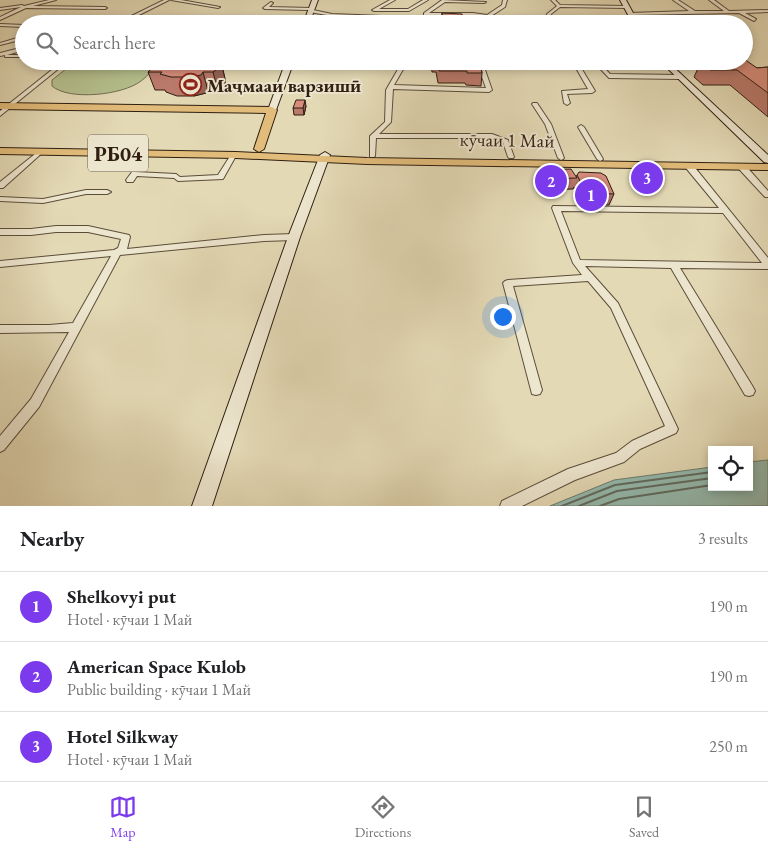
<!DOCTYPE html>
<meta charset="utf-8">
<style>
:root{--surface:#fff;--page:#f6f6f6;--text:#202124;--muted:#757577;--line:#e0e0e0;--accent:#7c3aed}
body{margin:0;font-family:"EB Garamond",serif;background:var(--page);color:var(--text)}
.controls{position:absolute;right:15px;bottom:15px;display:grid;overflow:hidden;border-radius:0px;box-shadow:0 2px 8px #0003}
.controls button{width:45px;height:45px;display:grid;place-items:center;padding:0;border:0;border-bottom:1px solid var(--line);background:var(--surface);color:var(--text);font:25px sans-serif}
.you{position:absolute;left:502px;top:316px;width:18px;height:18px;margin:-12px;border:4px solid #fff;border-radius:50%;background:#1a73e8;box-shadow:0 0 0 8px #1a73e833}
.badge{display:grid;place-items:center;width:32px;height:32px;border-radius:50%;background:var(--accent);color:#fff;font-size:16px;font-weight:700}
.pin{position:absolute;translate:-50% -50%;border:2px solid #fff;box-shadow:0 1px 5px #0006}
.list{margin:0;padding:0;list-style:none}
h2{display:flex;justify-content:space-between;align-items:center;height:65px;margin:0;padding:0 20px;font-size:21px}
h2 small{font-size:16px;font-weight:400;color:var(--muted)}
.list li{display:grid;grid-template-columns:32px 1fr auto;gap:15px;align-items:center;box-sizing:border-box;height:70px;padding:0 20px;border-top:1px solid var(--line)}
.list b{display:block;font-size:19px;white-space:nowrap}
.list p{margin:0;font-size:16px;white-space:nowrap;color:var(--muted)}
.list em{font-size:16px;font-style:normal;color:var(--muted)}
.icon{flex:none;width:28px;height:28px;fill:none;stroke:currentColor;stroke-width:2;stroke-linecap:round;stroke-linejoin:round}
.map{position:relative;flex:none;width:768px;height:506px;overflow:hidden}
.search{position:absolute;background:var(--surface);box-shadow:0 2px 8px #0003;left:15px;right:15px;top:15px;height:55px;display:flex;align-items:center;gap:12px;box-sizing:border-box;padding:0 18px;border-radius:28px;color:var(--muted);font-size:19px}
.sheet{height:275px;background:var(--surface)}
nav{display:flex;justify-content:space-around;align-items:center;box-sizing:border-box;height:70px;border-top:1px solid var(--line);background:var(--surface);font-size:14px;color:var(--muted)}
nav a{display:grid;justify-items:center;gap:2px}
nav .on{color:var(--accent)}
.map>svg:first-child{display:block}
.green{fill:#b4bf8d;stroke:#726e4f}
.water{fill:#95baae;stroke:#6c7c6f}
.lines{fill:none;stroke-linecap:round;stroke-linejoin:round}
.shore{stroke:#626c60;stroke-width:2}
.street-casing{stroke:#5c4d3a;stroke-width:2}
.secondary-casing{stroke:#2f1e11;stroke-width:2}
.primary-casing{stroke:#2f1e11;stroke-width:2}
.street{fill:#ede6cf;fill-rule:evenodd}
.secondary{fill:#ede6cf;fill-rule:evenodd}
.primary{fill:#e2bc7a;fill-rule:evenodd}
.wall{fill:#ba796b;stroke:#2f1e11}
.shaded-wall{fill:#976357;stroke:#2f1e11}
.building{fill:#d88d7c;stroke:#2f1e11}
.labels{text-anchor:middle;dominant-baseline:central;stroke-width:4;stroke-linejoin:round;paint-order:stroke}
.far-poi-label{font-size:19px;font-weight:bold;fill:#2f1e11;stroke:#ede6cf;text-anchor:start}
.far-street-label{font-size:19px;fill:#2f1e11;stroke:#ede6cf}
.shield{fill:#ede6cf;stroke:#685a4a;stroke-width:1}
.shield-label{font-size:21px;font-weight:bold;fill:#2f1e11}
</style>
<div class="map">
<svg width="768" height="506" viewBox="0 0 768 506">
<rect width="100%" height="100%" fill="#e3d9b5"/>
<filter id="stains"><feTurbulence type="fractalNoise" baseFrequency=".004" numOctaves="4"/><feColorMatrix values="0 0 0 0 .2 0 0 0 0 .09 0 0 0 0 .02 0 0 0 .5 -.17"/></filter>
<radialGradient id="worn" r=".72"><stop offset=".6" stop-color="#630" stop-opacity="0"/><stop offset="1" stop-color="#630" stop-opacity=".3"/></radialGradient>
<path class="green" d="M76,61H160C154,68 148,76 141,81C123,95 69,101 52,86V80Z"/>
<path class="water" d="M768,460V506H550L614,480L712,467V487H749V462Z"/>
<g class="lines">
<g class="shore">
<path d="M562,506L615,485L712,472"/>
<path d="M579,506L617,491L712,478"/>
<path d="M600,506L619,499L712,485"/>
</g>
<defs>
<g id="street">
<path d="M49,0H56L33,6L105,7L107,8L105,9L26,8L0,20V17L21,7L0,10V8L22,5L24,6Z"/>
<path d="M164,0H169L121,24H115Z"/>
<path d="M171,0H181L220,7L218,8Z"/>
<path d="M390,0H395L379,9H408L423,0H428L409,11H374L372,10Z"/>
<path d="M442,0L486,2L484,3L445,2L429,13H473L487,15L502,5L503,0H507L505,7L485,20L545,23L547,14L557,6L551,0H555L560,5L627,6L629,7L627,8L560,7L551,14L549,24H510L332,16L310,12V10L265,9L263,8L271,2L273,3L269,7L312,8L314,9L313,10L332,14L480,20L484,17L473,15H424V13Z"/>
<path d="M673,0H678L695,11H724L709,0H714L729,11L768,10V12L745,13L756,19L754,21L739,13L630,15L628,14L630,13L689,11Z"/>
<path d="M0,24L24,25V27L0,26Z"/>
<path d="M24,36V39L0,45V43Z"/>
<path d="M24,47V50L7,55H24V57H5V55L0,56V53Z"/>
<path d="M63,61H68L0,116V111Z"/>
<path d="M572,61H577L595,91L592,93L567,94L570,103L567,105L564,103L562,91L588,89Z"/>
<path d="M593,61H598L610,74L680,75L683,77L680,79L609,78Z"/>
<path d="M442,62L444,63V65L405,66L394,85L486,88L478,66H470L467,64C471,61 479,61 483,64L492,90L489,92L393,89L391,122L379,134H492L508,140L514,157L513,158H509L508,157L503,142L491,138H376L375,156L374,157H370V136L385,122L386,90L401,64Z"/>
<path d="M669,65H711L714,67L711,69L667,68L666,67Z"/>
<path d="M533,103H537L551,124L564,158L563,159L561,160L558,158L545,124L532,104Z"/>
<path d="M581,125L584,127L603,159L602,160L600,161L597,159L578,127Z"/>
<path d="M40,150L42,151V153L3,188H0V182Z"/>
<path d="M234,152L237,154L223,179L178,181L174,178L137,176L133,182H127L126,180L132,172H135L176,174L180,177L218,175L232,153Z"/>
<path d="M686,164H692L768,258V269L680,268L753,387L755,391L753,395L749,396L745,395L671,268L585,266L618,303L678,429L676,433L640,449L624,462L575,480L522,506H500L502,501L568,469L616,453L632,441L665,426L611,308L588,281L513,286L542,390L540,394L536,395L532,394L503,283L505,281L508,280L582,275L573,263L552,208L553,206L719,208L686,168ZM561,211L723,213L762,263L580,260Z"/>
<path d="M739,165H745L768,191V197H765L739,169Z"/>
<path d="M86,190H107L111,192L107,194H86L43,203L0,201V197L43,199Z"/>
<path d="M56,226H88L129,235L130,237L127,249L264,235L294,234L298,237L294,240L264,241L120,255L39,407L4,450L0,452V436L31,399L69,332L0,333V325H49L73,323L111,256L0,267V261L114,250L118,248L121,239L88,232H56L31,235H0V229H31Z"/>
</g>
<g id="secondary">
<path d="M312,0H318L309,24H303Z"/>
<path d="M620,0H626L639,24H633Z"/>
<path d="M286,61H294L276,110L269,112L268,110Z"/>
<path d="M660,61H667L768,155V163L764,162Z"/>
<path d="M325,152L330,155L300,237L212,506H192L288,237L320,155Z"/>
</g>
<g id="primary">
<path d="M0,103L272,107L277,110L264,149L259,152L254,149L266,113L0,109Z"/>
<path d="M0,148L236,152L367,158L768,164V170L367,164L236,158L0,154Z"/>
</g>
</defs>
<use href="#street" class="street-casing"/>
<use href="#secondary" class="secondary-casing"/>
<use href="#primary" class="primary-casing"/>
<use href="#street" class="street"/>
<use href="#secondary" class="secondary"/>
<use href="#primary" class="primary"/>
</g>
<g class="wall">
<path d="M442,13L465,24H441Z"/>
<path d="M221,61L225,79V85L218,91H208L206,93L194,96H177L166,92L165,90H155L148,72Z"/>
<path d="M424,61H480L482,73L481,86L466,85L465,83H438L436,72H432L431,62Z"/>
<path d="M516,61H556L555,64H517Z"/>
<path d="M720,61H744L757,68L768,67V117L730,85H703L694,77L701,62Z"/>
<path d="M306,106L304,115H294L293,108Z"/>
<path d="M539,170L576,177L577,175L614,194L609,205L582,204L574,187L573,189L541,190L537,181Z"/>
</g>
<g class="shaded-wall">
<path d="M221,61L225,79V85L218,91L213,72Z"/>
<path d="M203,72L208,91L206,93L194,96L189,77Z"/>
<path d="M305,100L306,106L304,115L303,108Z"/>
</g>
<g class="building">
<path d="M442,13L462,14L465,24H444Z"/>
<path d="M744,59L757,68L768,67V93L737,70H710L701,62L744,61Z"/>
<path d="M160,61H221L220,67L213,72H203L201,75L189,77H171L160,74L162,72H148Z"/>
<path d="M438,61H480L482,73H467V71H439Z"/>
<path d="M296,100H305L303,108H293Z"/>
<path d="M571,169L577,178L544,179L539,170Z"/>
<path d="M579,172L601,173L606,176L614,194L586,193L577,175Z"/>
</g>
<defs>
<symbol id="stadium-ring" viewBox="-11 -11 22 22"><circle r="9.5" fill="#ede6cf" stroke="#8f2418" stroke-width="1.5"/><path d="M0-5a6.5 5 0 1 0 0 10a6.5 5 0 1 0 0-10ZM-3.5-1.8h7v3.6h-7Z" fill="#8f2418"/></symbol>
</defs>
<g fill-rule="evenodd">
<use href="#stadium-ring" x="178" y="72" width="25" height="25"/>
</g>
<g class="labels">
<g class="far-poi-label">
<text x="207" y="85">Маҷмааи варзишӣ</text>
</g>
<g class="far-street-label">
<text transform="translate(507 140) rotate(1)">кӯчаи 1 Май</text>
</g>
<rect class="shield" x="88" y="134.5" width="60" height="37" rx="4"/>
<g class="shield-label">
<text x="118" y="153">РБ04</text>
</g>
</g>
<rect width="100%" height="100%" filter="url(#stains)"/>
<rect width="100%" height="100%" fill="url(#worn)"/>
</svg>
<div class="controls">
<button><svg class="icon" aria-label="locate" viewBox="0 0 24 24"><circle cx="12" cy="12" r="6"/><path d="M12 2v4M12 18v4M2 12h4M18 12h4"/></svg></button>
</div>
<div class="you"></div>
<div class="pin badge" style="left:591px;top:195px">1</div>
<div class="pin badge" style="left:551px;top:181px">2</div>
<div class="pin badge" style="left:647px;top:178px">3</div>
<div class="search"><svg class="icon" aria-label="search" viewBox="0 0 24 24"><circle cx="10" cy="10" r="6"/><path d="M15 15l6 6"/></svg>Search here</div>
</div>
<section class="sheet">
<h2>Nearby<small>3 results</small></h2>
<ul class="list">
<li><span class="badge">1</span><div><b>Shelkovyi put</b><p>Hotel · кӯчаи 1 Май</p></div><em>190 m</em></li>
<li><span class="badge">2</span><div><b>American Space Kulob</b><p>Public building · кӯчаи 1 Май</p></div><em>190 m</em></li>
<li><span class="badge">3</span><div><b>Hotel Silkway</b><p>Hotel · кӯчаи 1 Май</p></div><em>250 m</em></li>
</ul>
</section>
<nav>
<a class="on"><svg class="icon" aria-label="map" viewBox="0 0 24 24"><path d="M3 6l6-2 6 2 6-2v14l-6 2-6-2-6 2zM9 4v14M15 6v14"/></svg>Map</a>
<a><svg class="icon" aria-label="directions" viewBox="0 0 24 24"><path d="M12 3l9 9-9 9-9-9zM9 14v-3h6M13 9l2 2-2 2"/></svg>Directions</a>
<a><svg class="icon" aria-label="saved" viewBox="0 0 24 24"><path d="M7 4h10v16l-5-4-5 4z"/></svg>Saved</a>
</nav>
